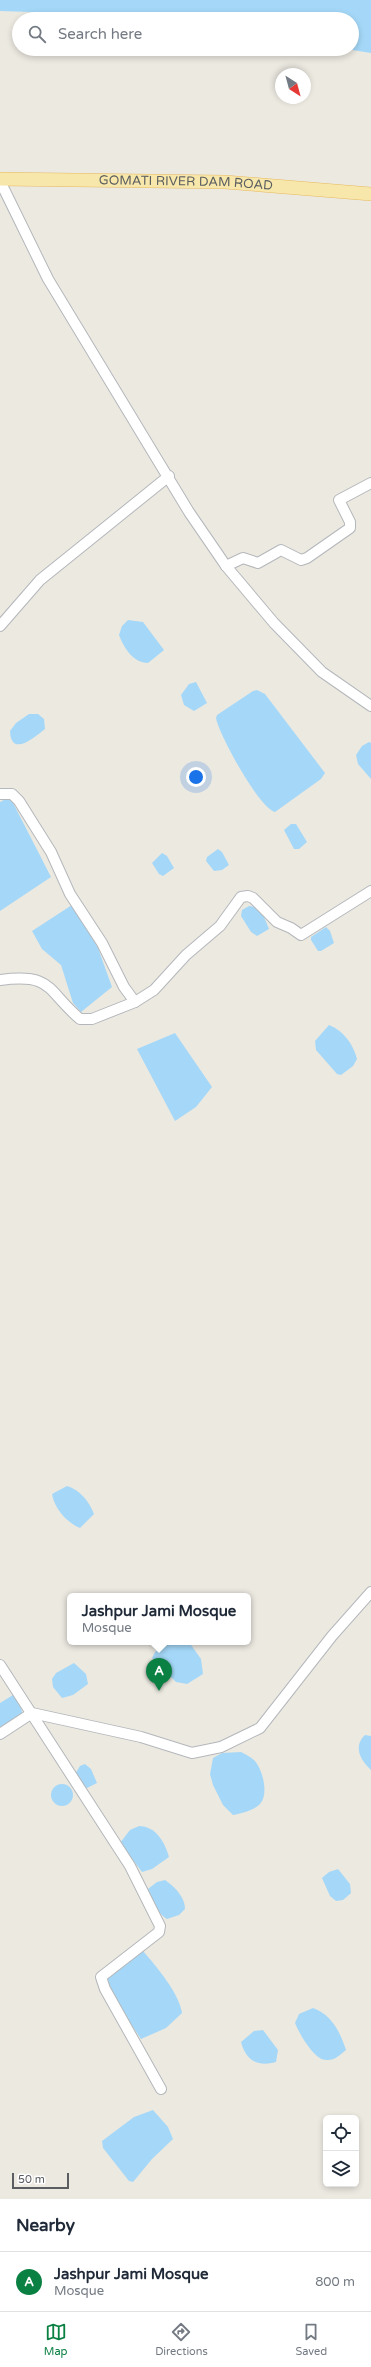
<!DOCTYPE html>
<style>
:root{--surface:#fff;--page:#f2f2f3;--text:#1f2937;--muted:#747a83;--line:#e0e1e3;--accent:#0b8043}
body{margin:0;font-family:"Varela Round",sans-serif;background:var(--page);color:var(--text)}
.controls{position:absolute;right:12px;bottom:12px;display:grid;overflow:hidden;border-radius:6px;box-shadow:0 2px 6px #0003}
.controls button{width:36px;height:36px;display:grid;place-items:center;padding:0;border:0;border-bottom:1px solid var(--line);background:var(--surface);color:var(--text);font:20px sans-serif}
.compass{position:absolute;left:275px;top:68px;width:36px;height:36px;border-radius:50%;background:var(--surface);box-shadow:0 2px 6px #0003;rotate:144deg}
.scale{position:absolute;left:12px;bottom:10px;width:57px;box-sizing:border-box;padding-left:4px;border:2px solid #5a5e61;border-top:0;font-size:11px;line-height:14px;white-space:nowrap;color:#5a5e61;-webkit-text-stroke:3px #fff;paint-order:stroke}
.you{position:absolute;left:196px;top:777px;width:14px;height:14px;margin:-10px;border:3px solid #fff;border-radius:50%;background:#1a73e8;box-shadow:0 0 0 6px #1a73e833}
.badge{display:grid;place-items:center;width:26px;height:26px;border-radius:50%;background:var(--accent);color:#fff;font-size:13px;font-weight:700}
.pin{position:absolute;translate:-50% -33px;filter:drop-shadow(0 1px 2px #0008)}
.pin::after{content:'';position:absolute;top:21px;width:14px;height:12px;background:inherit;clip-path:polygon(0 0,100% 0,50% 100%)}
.popup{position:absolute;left:67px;top:1593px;width:184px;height:52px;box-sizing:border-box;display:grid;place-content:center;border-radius:6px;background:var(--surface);filter:drop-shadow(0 1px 3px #0005);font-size:13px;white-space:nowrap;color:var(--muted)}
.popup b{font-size:15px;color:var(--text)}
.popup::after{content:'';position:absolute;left:50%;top:100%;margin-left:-8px;border:8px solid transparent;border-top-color:var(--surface)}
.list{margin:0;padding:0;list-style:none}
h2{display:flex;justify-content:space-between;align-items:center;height:52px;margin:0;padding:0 16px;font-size:17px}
h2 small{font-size:13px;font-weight:400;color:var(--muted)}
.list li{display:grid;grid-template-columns:26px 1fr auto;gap:12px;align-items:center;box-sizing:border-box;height:60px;padding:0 16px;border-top:1px solid var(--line)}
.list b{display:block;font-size:15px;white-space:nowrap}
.list p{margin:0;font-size:13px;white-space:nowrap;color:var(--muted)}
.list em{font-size:13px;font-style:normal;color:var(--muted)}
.icon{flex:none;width:22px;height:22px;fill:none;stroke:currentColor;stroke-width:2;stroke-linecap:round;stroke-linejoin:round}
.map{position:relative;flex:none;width:371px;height:2199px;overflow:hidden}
.search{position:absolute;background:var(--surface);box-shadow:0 2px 6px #0003;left:12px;right:12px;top:12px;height:44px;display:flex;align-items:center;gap:10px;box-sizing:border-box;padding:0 14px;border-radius:22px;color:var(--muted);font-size:15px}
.sheet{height:112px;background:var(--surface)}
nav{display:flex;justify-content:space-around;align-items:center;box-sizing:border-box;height:56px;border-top:1px solid var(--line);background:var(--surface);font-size:11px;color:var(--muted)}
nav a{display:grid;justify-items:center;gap:2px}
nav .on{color:var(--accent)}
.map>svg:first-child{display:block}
.water{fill:#a5d8f8}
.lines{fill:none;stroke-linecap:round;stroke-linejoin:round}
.minor-casing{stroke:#b4b7bb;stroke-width:12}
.major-casing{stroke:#e6b961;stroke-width:14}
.minor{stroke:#fff;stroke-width:10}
.major{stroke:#f8e7aa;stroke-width:13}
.labels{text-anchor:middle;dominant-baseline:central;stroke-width:3;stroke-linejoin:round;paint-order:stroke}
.street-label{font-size:13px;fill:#5a5e61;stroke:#fff}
</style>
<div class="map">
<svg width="371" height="2199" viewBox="0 0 371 2199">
<rect width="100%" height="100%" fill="#ece9e1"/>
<g class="water">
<path d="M0,0H371V53L346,49H352V19H134L90,14L0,11Z"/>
<path d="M128,620L143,622L164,650L148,663C133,663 124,648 119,635L122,626Z"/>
<path d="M196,682L207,703L194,711L184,705L181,695L189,684Z"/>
<path d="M257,690L265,694L325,773L321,779L275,812C259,808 219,735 216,718L217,715L253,691Z"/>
<path d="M29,714H38L44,719L45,729C35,737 11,758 10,731L16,723Z"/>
<path d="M369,742L371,743V779L358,764L356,755L362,746Z"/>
<path d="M10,797L51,877L0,911V802Z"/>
<path d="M291,824H296L307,842L299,849H294L284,830Z"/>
<path d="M218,849L222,852L229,865L222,870L214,871L206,861L207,857Z"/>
<path d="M162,853L167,856L174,868L163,876L159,874L152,863Z"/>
<path d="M72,905L98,948L112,987L81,1012L73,1003L61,965L42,949L32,931Z"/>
<path d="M249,906C261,907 265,919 269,929L257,936L251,932L241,916L242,910Z"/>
<path d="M326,927L330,931L334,943L321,951H318L311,940V937Z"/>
<path d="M329,1025C344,1031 353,1044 357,1059L353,1066L341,1075L337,1074L316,1050L315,1041Z"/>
<path d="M175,1033L212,1087L196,1107L175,1121L137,1049Z"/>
<path d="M67,1486C80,1490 89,1501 94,1514L80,1528C67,1523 54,1508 52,1494Z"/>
<path d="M170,1642H189L201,1659L203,1674L187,1684L176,1682L152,1658L155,1652Z"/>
<path d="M74,1663L86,1674L88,1684L73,1695L62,1698L53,1687L52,1679L56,1673Z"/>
<path d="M13,1695L20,1704L23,1716L0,1731V1703Z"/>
<path d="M365,1735L371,1736V1770C360,1760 353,1746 365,1735Z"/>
<path d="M241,1752C245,1754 251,1757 254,1760C263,1769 269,1795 260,1804C253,1811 242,1813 233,1815L223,1805L213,1785L210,1774L213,1758L222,1753Z"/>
<path d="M85,1764L91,1769L97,1783L87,1788L84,1787L75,1774L80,1766Z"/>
<circle cx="62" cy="1795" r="11"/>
<path d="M139,1826C156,1826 165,1843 169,1857L152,1869L142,1872L120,1843L130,1830Z"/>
<path d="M338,1869L350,1884L351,1893L343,1900L336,1901L330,1896L322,1878L329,1872Z"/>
<path d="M165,1880C175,1887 185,1897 185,1909L179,1915L167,1919C159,1915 150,1898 148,1889L157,1882Z"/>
<path d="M143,1951C156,1966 179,1993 182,2013L166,2028L141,2039L114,1999L102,1977Z"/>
<path d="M313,2008C332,2015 340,2032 346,2050C340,2055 334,2061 326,2060C314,2060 299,2033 295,2023L299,2014Z"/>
<path d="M263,2030L278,2050L276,2062C258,2067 246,2061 241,2042L254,2031Z"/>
<path d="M153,2110L168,2127L173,2139L152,2159L133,2182L129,2181L103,2148L102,2141L134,2117Z"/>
</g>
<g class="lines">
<defs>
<g id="minor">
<path d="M0,181L48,279L189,512L226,566L274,623L322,672L371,706"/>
<path d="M226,566L243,558L258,563L281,550L301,560L307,558L350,528V522L339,500L371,483"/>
<path d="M0,626L40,580L169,476"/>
<path d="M0,794H12L19,801L51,852L70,894L102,943L124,987L135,1002"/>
<path d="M0,980C53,973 46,990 80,1019H92L135,1002L154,990L186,955L220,926L241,897L248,896L253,898L277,922L291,928L301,935L371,891"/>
<path d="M0,1665L130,1866L160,1926L159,1932L101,1977L105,1989L161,2089"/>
<path d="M0,1734L32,1713L141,1737L192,1753L221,1747L260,1728L332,1636L371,1592"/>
</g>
<g id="major">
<path id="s1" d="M0,179L225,182L371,194"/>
</g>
</defs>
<use href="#minor" class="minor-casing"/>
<use href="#major" class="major-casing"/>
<use href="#minor" class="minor"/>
<use href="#major" class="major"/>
</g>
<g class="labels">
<g class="street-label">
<text stroke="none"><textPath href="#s1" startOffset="186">GOMATI RIVER DAM ROAD</textPath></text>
</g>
</g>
</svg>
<div class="controls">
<button><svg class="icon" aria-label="locate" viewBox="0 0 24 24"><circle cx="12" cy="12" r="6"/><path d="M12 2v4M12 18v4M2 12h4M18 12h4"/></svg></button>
<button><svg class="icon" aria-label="layers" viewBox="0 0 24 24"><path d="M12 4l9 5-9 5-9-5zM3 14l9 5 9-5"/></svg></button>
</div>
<svg class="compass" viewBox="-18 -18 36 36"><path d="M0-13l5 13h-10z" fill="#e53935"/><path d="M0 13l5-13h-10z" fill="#747a83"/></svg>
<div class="scale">50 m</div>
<div class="you"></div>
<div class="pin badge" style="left:159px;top:1691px">A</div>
<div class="popup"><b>Jashpur Jami Mosque</b>Mosque</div>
<div class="search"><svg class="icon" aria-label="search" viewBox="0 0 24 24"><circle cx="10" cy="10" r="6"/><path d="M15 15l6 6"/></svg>Search here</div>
</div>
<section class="sheet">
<h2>Nearby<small></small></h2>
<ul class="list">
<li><span class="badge">A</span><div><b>Jashpur Jami Mosque</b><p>Mosque</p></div><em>800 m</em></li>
</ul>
</section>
<nav>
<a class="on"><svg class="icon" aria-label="map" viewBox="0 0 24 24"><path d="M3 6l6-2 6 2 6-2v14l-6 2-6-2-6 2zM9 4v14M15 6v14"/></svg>Map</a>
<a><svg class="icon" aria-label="directions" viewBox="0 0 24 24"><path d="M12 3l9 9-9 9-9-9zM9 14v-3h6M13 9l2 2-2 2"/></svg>Directions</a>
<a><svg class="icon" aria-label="saved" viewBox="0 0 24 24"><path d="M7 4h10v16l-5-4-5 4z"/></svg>Saved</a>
</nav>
